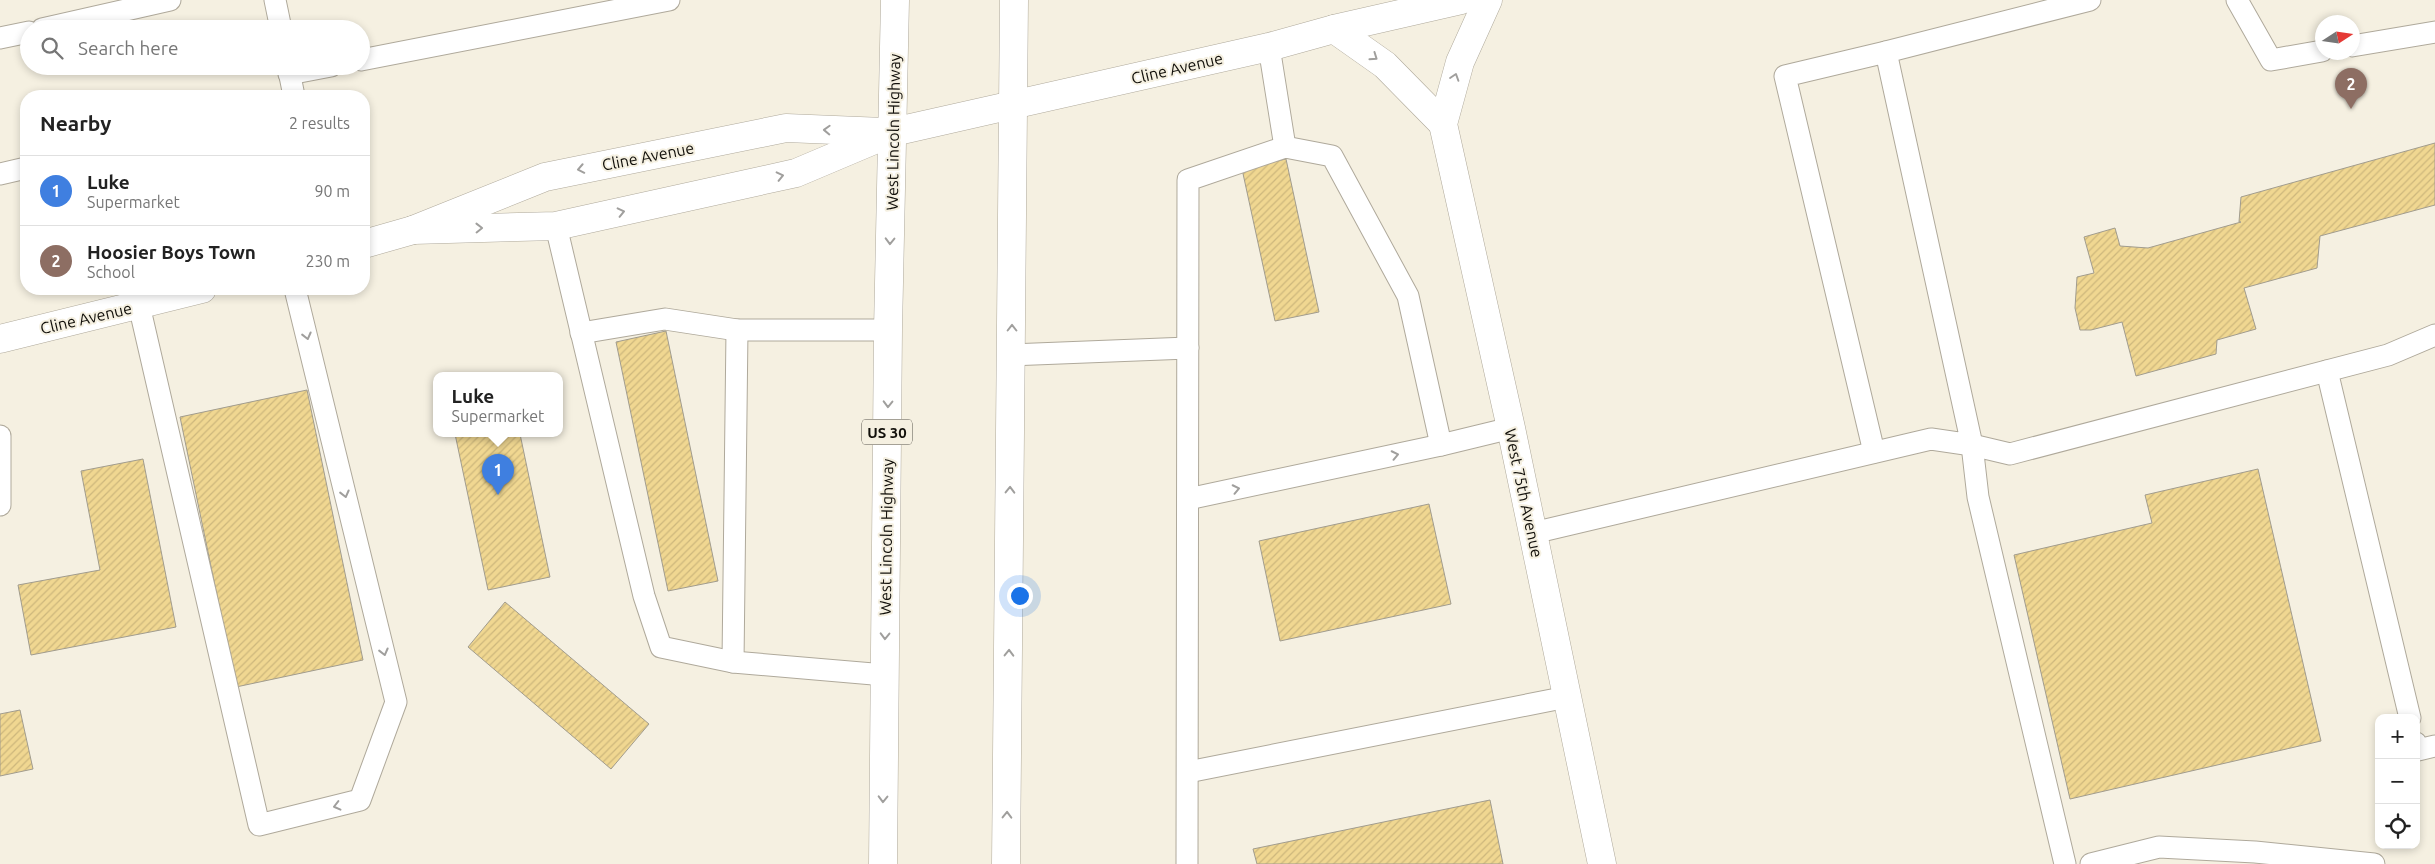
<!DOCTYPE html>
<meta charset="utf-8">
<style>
:root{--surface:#fff;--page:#f2f2f2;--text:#222;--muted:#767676;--line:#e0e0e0;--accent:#d93025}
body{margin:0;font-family:Ubuntu,sans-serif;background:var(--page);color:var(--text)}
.controls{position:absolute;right:15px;bottom:15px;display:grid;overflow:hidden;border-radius:10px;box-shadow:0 2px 8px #0003}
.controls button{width:45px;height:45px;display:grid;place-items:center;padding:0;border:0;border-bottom:1px solid var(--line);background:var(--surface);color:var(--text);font:25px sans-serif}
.compass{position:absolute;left:2315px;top:15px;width:45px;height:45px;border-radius:50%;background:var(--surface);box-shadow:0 2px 8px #0003;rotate:78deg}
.you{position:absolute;left:1019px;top:595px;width:18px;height:18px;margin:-12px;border:4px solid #fff;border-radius:50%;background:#1a73e8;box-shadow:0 0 0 8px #1a73e833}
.badge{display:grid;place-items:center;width:32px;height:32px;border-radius:50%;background:var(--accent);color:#fff;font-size:16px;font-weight:700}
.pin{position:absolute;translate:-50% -41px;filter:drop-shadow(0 1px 2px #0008)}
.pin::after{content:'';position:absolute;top:26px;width:18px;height:15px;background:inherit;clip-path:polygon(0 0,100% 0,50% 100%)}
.popup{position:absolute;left:433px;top:372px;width:130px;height:65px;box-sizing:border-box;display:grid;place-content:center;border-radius:10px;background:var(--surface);filter:drop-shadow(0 1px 4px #0005);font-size:16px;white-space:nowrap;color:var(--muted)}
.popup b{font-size:19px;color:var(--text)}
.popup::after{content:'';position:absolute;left:50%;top:100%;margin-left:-10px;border:10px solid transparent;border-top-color:var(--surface)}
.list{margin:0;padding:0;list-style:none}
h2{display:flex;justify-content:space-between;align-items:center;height:65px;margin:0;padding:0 20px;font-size:21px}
h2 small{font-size:16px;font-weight:400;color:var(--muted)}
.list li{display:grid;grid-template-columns:32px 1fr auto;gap:15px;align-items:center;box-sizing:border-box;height:70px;padding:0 20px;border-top:1px solid var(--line)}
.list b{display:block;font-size:19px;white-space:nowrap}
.list p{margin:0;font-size:16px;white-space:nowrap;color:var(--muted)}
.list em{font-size:16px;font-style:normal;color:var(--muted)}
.icon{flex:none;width:28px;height:28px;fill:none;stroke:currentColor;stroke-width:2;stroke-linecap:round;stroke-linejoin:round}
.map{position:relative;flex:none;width:2435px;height:864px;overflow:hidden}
.search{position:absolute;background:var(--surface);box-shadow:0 2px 8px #0003;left:20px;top:20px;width:350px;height:55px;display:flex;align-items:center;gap:12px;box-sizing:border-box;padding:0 18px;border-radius:28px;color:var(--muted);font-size:19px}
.panel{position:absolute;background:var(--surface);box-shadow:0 2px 8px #0003;left:20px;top:90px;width:350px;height:205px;border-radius:20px}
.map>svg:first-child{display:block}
.building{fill:url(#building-hatch);stroke:#a19c8e}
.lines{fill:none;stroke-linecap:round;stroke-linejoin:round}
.lane-casing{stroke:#afa99b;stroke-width:23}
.street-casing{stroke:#afa99b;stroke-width:29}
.secondary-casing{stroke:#afa99b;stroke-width:29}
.primary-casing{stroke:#afa99b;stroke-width:29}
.lane{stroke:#fff;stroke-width:21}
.street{stroke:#fff;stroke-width:28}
.secondary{stroke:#fff;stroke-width:28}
.primary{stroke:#fff;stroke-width:28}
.oneway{stroke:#a09f9d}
.labels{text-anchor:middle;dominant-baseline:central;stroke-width:4;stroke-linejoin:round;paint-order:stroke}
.shield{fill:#f5f0e1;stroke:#55524a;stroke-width:1}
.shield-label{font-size:15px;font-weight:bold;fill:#110f0a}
.street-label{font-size:16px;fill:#110f0a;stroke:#f5f0e1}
</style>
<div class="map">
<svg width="2435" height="864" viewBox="0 0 2435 864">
<defs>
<pattern id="building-hatch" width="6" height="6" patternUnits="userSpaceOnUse" patternTransform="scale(1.25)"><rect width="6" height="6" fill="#f0d791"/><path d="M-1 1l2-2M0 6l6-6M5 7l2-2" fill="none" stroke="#cdb77c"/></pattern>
</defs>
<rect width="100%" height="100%" fill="#f5f0e1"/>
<g class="building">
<path d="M2435,143V205L2320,236L2317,268L2244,288L2256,329L2217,340L2216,354L2136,376L2122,322L2091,330H2080L2075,308L2077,277L2094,273L2084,237L2115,228L2120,246L2148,248L2241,222H2239L2241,197Z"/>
<path d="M1286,159L1319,312L1275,321L1242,169Z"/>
<path d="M666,331L718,581L668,591L616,342Z"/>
<path d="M307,390L363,660L236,687L180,417Z"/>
<path d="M455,434H520L550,577L488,590Z"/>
<path d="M143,459L176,627L31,655L18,585L100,570L81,471Z"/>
<path d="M2258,469L2321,741L2070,799L2014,555L2152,523L2145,495Z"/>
<path d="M1429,504L1451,604L1280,641L1259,541Z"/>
<path d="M505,602L649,724L611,769L468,647Z"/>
<path d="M20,710L33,769L0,776V714Z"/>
<path d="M1490,800L1503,864H1257L1253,849Z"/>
</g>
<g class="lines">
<defs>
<g id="lane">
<path d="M275,0L281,29"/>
<path d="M2237,0L2271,60L2322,51"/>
<path d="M42,29L170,0"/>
<path d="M0,38L29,32"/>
<path d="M2352,46L2435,32"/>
<path d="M1269,47L1285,147"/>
<path d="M361,60L669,0"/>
<path d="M288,66L294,96"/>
<path d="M289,74L331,66"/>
<path d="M0,174L26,168"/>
<path d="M556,226L644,596L661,647L733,662L885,675"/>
<path d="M139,305L259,825L360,800L396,702L295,289"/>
<path d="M581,333L665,319L737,330H888"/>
<path d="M1012,355L1188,348"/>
<path d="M2327,371L2410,718"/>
<path d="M0,436V505"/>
<path d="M1874,452L1785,76L1886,52"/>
<path d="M1188,499L1441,445"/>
<path d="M1533,533L1931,439L1972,445L1886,52L2090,0"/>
<path d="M733,662L737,330"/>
<path d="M2416,743L2418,750L2435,746"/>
<path d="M1188,772L1567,697"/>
<path d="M1187,864L1188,180L1285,147L1332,156L1408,296L1441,445L1511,428"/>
<path d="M2065,864L1978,497L1972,445L2010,454L2388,355L2435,335"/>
<path d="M2091,864L2159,847L2255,852L2374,864"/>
</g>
<g id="street">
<path d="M1488,0L1460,62L1443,124L1511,428L1602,864"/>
<path d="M1334,29L1385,65L1443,124"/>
</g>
<g id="secondary">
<path d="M413,230L556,226L796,173L893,132L1269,47L1334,29L1461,0"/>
<path d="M364,244L413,230L545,177L786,128L884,132"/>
<path d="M0,339L202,289"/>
</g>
<g id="primary">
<path d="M883,864L888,330L895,0"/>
<path d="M1006,864L1014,0"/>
</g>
</defs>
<use href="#lane" class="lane-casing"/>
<use href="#street" class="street-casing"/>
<use href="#secondary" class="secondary-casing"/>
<use href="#primary" class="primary-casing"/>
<use href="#lane" class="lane"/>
<use href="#street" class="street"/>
<use href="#secondary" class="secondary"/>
<use href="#primary" class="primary"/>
</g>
<defs><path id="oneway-chevron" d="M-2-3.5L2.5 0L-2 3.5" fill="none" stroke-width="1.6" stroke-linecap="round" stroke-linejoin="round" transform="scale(1.25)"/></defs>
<g class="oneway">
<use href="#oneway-chevron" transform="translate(1374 57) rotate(35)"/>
<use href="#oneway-chevron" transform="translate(1455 77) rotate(-72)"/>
<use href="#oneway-chevron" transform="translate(827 130) rotate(-178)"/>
<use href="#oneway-chevron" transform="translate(581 169) rotate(169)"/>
<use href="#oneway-chevron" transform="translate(780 176) rotate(-13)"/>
<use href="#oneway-chevron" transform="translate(621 212) rotate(-13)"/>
<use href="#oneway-chevron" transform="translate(479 228) rotate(-1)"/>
<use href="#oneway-chevron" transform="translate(890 241) rotate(91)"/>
<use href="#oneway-chevron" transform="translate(1012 328) rotate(-90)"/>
<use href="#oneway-chevron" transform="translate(307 336) rotate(76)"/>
<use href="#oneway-chevron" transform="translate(888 404) rotate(91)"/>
<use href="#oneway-chevron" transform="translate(1395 455) rotate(-12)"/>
<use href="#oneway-chevron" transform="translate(1236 489) rotate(-12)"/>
<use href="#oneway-chevron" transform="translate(1010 490) rotate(-89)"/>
<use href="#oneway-chevron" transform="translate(345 494) rotate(76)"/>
<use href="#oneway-chevron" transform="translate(885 636) rotate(91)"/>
<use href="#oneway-chevron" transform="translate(384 652) rotate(76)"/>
<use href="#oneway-chevron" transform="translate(1009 653) rotate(-89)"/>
<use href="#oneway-chevron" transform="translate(883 799) rotate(91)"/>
<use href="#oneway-chevron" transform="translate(337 806) rotate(166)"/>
<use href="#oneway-chevron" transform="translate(1007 815) rotate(-89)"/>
</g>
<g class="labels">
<rect class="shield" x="862" y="419.5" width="50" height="25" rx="4"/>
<g class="shield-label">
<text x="887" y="432">US 30</text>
</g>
<g class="street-label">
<text transform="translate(1177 68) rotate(-13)">Cline Avenue</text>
<text transform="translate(893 132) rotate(-89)">West Lincoln Highway</text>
<text transform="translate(648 156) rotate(-11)">Cline Avenue</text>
<text transform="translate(86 318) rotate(-13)">Cline Avenue</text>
<text transform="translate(1524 493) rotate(78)">West 75th Avenue</text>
<text transform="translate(886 537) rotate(-89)">West Lincoln Highway</text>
</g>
</g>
</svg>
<div class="controls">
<button>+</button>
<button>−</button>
<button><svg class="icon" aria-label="locate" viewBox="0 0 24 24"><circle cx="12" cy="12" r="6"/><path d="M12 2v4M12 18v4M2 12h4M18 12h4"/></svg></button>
</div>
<svg class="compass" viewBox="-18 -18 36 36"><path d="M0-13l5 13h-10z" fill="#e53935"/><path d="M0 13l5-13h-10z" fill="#767676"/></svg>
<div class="you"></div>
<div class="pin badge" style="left:498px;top:495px;background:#3f7fe0">1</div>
<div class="popup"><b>Luke</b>Supermarket</div>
<div class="pin badge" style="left:2351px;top:109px;background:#8d6e63">2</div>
<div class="search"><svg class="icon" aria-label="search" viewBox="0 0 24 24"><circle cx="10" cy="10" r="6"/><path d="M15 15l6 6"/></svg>Search here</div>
<section class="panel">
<h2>Nearby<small>2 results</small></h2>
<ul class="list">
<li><span class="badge" style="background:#3f7fe0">1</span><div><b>Luke</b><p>Supermarket</p></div><em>90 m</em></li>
<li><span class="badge" style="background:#8d6e63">2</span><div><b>Hoosier Boys Town</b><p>School</p></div><em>230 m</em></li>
</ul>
</section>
</div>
